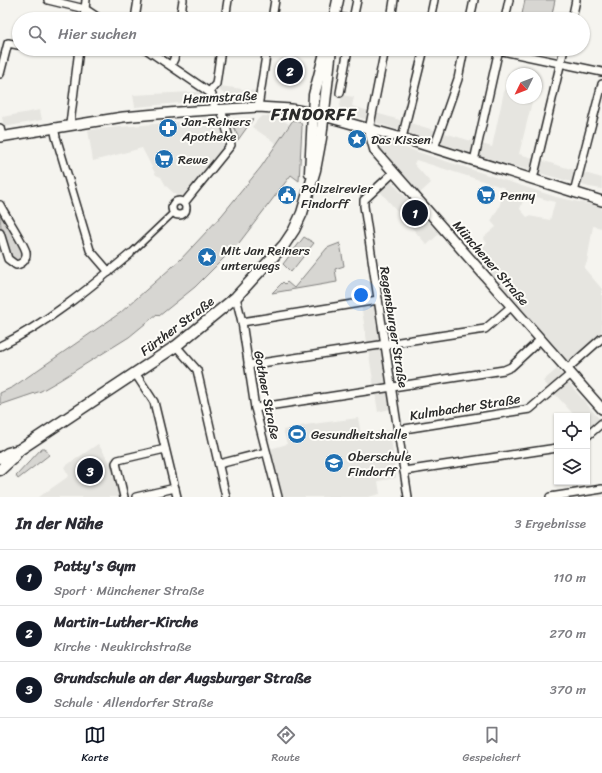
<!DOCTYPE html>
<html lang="de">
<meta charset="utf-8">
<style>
:root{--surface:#fff;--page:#f2f2f3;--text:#2b2b33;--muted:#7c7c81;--line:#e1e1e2;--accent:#111827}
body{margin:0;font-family:Sriracha,sans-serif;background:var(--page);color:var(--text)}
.controls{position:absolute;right:12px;bottom:12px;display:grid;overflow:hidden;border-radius:0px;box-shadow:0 1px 3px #0004}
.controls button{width:36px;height:36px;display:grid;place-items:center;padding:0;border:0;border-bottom:1px solid var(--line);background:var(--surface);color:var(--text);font:20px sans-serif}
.compass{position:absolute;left:506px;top:68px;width:36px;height:36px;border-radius:50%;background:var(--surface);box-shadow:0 1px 3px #0004;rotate:227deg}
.you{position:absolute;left:361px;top:295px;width:14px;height:14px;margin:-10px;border:3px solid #fff;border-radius:50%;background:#1a73e8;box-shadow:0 0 0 6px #1a73e833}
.badge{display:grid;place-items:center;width:26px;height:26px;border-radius:50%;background:var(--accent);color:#fff;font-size:13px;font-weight:700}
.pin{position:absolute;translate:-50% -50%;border:2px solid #fff;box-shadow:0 1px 4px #0006}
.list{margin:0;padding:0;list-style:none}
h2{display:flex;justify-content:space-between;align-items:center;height:52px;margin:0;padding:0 16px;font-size:17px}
h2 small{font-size:13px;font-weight:400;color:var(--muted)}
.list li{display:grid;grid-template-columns:26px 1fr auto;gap:12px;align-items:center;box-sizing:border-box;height:56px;padding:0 16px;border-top:1px solid var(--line)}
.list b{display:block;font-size:15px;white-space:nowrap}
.list p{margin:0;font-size:13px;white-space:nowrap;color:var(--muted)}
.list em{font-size:13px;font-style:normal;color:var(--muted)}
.icon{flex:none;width:22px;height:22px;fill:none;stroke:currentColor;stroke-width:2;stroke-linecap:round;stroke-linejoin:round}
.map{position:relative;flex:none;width:602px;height:497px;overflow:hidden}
.search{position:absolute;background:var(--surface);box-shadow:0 1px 3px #0004;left:12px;right:12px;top:12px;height:44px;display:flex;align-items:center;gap:10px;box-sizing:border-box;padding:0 14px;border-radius:22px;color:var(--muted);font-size:15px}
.sheet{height:220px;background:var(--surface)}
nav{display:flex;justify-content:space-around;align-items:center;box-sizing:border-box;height:56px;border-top:1px solid var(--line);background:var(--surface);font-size:11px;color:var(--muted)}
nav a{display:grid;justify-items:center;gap:2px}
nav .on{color:var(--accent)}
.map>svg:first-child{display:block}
.built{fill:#e6e5e0;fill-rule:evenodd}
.green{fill:#d7d6d2;stroke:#81807e}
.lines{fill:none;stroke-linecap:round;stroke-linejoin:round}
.pedestrian-casing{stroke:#2b2b2b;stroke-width:8}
.minor-casing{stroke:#2b2b2b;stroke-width:10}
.tertiary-casing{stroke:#2b2b2b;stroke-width:12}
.secondary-casing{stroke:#2b2b2b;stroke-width:13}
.pedestrian{stroke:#fdfcf7;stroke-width:5}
.minor{stroke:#fdfcf7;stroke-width:7}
.tertiary{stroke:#fdfcf7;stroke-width:9}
.secondary{stroke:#fdfcf7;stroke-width:10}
.labels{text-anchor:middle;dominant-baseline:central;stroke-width:4;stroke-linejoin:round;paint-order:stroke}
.street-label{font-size:13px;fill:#2b2b2b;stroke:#fdfcf7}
.poi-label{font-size:13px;fill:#2b2b2b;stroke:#fdfcf7;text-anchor:start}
.district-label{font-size:17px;font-weight:bold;letter-spacing:1px;fill:#2b2b2b;stroke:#fdfcf7}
</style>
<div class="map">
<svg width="602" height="497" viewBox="0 0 602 497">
<rect width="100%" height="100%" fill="#f5f4ef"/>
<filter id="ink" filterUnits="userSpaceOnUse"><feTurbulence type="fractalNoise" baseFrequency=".025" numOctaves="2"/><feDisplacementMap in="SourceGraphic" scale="8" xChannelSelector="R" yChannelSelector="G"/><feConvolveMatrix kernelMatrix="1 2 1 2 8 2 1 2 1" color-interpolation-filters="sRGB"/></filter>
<g filter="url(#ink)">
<g class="built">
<path d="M508,73L513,74L512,98H533L519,154L602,178V189L589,187L493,160L339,111L342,95L354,97L352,106L492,147Z"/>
<path d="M220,86L257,91L255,101H242L231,99L220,91Z"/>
<path d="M191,92H201L206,98L201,101L135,107L133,95Z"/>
<path d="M40,110L42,120L4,127L2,117Z"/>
<path d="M263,116L278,117L289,124L277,144L252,127L259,118Z"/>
<path d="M209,119H216L226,138L225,146L180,199L166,186L161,177L156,175L142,148L93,161L88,130Z"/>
<path d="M381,140L556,197L602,207V228L593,226L587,262L584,268L602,289V332L571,360H567L474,254L487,243L483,238L496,227L491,221L499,207L505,188L416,160L414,164L431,183L420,193L379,146ZM518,192L555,202L550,220L529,216L527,217L520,209L525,195L517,193Z"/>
<path d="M389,179L439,234L427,245L377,188Z"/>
<path d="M378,301L394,408L378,412L361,304Z"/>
<path d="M557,369L602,422L590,433L587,429V416H575L543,381Z"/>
<path d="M358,418L361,434L390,430L396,478L378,481L380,494L368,497H283L270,449L287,444L283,430L305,425Z"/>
<path d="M98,444L112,465L120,497H39L69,476L64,467Z"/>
</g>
<g class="green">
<path d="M525,0H555L551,19H521Z"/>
<path d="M253,119L238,140H237L238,137L231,120L243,121Z"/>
<path d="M293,120L301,123L302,127L299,181L291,175L239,243L195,287L159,316L157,314L129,337L60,380L41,391L0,405V393L13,387L120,313L180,260L222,215L261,167Z"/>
<path d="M0,209L23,248L24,258L17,263C2,252 0,227 0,209Z"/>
<path d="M304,237L314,243L291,272L283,264Z"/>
<path d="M340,243L344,266L335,269L337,282L272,293L283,282L285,284L287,282L294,288L327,248Z"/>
<path d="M42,448H45L49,455L18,479L16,476Z"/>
</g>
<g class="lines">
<defs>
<path id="pedestrian" d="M130,254L174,212"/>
<g id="minor">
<path d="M48,0L85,9L100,19"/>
<path d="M335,16L348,19"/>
<path d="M84,19L86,0"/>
<path d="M135,19L138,0"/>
<path d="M180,19L183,0"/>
<path d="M225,19L228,0"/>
<path d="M272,19L275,0"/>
<path d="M353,19L357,0"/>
<path d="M391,19L394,0"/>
<path d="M430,19L434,0"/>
<path d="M470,19L474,0"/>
<path d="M505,19L509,0"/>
<path d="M572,19L576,0"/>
<path d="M146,49L209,92L212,95L215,109"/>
<path d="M493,49L602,72"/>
<path d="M171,65L174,59L176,49"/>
<path d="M0,74L8,43L18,45"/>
<path d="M209,92L216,84L221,49"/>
<path d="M340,93L348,49"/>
<path d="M258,107L267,49"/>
<path d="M70,124L79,49"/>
<path d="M54,127L56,137L90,250L109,272"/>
<path d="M0,128L2,136"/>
<path d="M369,130L385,49"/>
<path d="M402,138L424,49"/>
<path d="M434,148L458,79L464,49"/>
<path d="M474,161L499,49"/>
<path d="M394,172L364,200V206L408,497"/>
<path d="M533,179L564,49"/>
<path d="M574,192L602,84"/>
<circle cx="179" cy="208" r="7"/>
<path d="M184,203L231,145L221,109"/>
<path d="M0,205C5,215 25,245 26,252C27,260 22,264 16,265L8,259L0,233"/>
<path d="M236,297L242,322L255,408L278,497"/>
<path d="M242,322L378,300"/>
<path d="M0,346C46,324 91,287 130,254"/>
<path d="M176,346L197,370L226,497"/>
<path d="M248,365L485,329L512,306"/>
<path d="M567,369L602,338"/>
<path d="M135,373L154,402L177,497"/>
<path d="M255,408L504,370L511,367L541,339"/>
<path d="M398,430L530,409L571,374"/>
<path d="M587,436L602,423"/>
<path d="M219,464L266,452"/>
<path d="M404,471L557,448"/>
<path d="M124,497L116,463L118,460L165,449"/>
<path d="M136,497L175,488"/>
<path d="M550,497L602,489"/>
</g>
<g id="tertiary">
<path d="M369,130L375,151L602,409"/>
<path d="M0,137L123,117L179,112L258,107L291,109L313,113L402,138L602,201"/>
</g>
<g id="secondary">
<path d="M334,19L338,0"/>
<path d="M310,173L314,95L326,49"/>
<path d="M0,458L8,453L19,450L176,346L236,297L284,245L294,230L302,213L315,170L321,138L331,49"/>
<path d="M0,470L12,459L19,450"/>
</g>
</defs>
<use href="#pedestrian" class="pedestrian-casing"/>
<use href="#minor" class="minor-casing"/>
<use href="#tertiary" class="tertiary-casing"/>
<use href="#secondary" class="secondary-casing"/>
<use href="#pedestrian" class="pedestrian"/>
<use href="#minor" class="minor"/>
<use href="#tertiary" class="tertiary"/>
<use href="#secondary" class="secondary"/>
</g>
</g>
<defs>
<symbol id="pharmacy-disc" viewBox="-11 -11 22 22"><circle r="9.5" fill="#1f6fb2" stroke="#fdfcf7"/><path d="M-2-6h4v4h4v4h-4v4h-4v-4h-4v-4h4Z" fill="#fff"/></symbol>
<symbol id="sight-disc" viewBox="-11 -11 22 22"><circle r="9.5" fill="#1f6fb2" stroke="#fdfcf7"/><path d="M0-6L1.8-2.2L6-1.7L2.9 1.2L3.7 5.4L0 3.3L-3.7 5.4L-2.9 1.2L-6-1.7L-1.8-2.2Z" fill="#fff"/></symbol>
<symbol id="supermarket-disc" viewBox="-11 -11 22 22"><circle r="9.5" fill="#1f6fb2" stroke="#fdfcf7"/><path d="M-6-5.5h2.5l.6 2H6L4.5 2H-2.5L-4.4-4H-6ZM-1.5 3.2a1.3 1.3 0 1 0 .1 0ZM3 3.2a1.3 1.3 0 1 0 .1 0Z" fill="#fff"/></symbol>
<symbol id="civic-disc" viewBox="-11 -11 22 22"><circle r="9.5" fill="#1f6fb2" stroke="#fdfcf7"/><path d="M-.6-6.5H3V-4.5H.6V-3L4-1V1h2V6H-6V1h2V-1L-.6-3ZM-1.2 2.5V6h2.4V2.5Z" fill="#fff"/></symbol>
<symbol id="stadium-disc" viewBox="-11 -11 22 22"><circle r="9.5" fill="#1f6fb2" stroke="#fdfcf7"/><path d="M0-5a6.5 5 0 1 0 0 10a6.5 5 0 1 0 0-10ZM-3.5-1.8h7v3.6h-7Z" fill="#fff"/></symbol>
<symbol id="school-disc" viewBox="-11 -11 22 22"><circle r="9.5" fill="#1f6fb2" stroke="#fdfcf7"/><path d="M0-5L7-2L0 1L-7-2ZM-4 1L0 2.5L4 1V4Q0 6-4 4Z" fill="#fff"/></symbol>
</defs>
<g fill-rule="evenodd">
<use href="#pharmacy-disc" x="157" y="117" width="22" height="22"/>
<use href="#sight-disc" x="346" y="128" width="22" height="22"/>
<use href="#supermarket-disc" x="153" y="148" width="22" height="22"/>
<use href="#civic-disc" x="276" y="184" width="22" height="22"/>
<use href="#supermarket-disc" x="475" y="184" width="22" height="22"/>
<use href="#sight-disc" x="196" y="246" width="22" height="22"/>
<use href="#stadium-disc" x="286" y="423" width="22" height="22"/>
<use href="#school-disc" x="323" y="452" width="22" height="22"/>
</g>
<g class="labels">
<g class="street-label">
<text transform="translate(220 97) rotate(-3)">Hemmstraße</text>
<text transform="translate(491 263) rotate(49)">Münchener Straße</text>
<text transform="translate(177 326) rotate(-37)">Fürther Straße</text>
<text transform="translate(394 327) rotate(81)">Regensburger Straße</text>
<text transform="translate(267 395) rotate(79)">Gothaer Straße</text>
<text transform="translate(465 407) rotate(-9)">Kulmbacher Straße</text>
</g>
<g class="poi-label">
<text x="182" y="121">Jan-Reiners<tspan x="182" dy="15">Apotheke</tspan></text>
<text x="371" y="139">Das Kissen</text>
<text x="178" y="159">Rewe</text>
<text x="301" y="188">Polizeirevier<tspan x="301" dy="15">Findorff</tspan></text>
<text x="500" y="195">Penny</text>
<text x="221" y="250">Mit Jan Reiners<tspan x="221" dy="15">unterwegs</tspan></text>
<text x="311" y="434">Gesundheitshalle</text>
<text x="348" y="456">Oberschule<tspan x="348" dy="15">Findorff</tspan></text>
</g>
<g class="district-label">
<text x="314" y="114">FINDORFF</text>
</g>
</g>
</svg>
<div class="controls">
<button><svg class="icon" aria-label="locate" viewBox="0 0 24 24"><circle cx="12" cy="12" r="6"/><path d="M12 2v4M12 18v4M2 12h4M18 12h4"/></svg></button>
<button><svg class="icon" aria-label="layers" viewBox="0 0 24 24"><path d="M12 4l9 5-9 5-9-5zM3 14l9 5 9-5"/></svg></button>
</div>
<svg class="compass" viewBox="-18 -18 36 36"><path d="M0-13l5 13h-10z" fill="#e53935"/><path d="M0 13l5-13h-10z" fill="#7c7c81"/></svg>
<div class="you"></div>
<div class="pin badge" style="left:415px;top:213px">1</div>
<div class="pin badge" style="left:290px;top:71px">2</div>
<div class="pin badge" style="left:90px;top:471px">3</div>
<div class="search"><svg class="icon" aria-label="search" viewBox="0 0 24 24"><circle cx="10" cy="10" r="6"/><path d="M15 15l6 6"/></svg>Hier suchen</div>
</div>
<section class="sheet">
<h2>In der Nähe<small>3 Ergebnisse</small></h2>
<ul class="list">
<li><span class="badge">1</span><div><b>Patty's Gym</b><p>Sport · Münchener Straße</p></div><em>110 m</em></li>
<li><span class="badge">2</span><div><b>Martin-Luther-Kirche</b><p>Kirche · Neukirchstraße</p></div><em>270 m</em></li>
<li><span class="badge">3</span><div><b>Grundschule an der Augsburger Straße</b><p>Schule · Allendorfer Straße</p></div><em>370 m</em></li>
</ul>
</section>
<nav>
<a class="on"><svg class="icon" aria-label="map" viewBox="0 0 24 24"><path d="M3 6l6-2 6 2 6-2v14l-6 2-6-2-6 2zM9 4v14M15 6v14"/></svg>Karte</a>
<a><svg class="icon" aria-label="directions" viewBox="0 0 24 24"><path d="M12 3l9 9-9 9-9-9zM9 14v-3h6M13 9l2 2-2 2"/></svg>Route</a>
<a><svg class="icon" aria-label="saved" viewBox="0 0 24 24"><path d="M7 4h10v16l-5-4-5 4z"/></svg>Gespeichert</a>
</nav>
